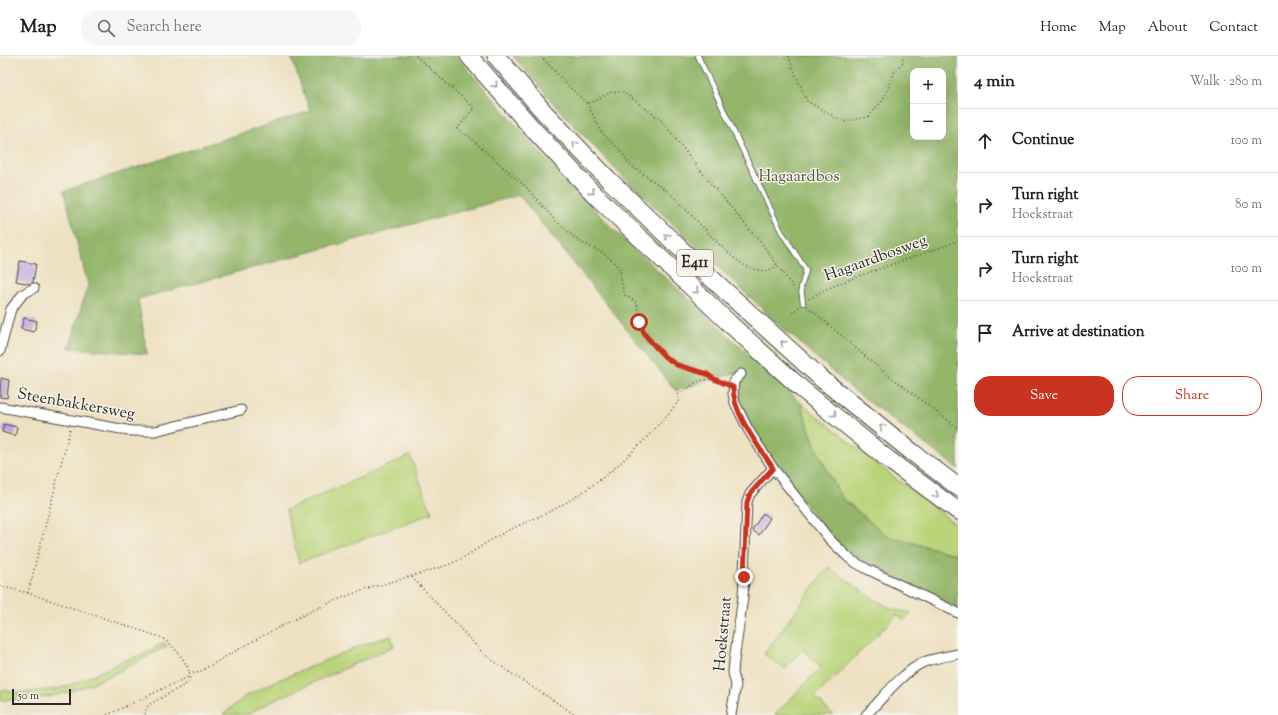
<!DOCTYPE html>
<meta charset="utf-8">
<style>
:root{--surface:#fff;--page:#f6f6f6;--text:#202124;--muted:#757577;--line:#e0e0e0;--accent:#c8321e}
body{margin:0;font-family:"Sorts Mill Goudy",serif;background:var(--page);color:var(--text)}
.controls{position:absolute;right:12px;top:12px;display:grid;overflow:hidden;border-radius:8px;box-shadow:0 4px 16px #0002}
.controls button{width:36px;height:36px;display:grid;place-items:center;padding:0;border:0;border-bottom:1px solid var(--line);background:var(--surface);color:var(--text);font:20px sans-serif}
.scale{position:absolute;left:12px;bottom:10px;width:59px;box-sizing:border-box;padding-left:4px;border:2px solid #2b2b2b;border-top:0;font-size:11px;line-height:14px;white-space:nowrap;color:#2b2b2b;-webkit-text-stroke:3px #f7f3e8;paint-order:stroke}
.stop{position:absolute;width:12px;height:12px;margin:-9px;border:3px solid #c8321e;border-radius:50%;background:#fff}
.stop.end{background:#c8321e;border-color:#fff;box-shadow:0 1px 4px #0008}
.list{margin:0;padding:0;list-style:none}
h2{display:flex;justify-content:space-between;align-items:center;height:52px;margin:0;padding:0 16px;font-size:17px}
h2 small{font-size:13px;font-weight:400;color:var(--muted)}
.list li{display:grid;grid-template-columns:26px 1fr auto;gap:12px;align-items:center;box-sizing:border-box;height:64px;padding:0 16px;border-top:1px solid var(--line)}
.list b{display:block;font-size:15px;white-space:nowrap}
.list p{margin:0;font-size:13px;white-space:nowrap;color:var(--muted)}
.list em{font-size:13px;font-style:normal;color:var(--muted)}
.actions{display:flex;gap:8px;padding:12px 16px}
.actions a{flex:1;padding:9px 0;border:1px solid var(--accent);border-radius:16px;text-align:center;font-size:14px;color:var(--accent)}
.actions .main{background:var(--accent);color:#fff}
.icon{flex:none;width:22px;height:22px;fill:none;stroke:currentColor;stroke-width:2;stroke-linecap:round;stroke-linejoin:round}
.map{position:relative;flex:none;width:958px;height:659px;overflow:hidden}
header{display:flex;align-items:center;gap:24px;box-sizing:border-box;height:56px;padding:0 20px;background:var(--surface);border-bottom:1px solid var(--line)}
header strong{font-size:19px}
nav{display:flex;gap:22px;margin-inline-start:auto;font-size:14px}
.search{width:280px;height:36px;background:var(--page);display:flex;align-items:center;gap:10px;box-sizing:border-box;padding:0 14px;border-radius:16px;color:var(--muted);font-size:15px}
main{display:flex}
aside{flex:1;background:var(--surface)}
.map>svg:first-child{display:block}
.green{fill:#bad47a;stroke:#728052}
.forest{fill:#93b66a;stroke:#5f704a;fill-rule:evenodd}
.building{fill:#bfa4df}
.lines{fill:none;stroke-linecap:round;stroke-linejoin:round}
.service-casing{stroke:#484642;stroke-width:6}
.minor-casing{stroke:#484642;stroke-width:11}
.motorway-casing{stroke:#484642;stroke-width:19}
.path{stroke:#484642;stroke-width:1.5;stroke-dasharray:1 3;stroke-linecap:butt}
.service{stroke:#fff;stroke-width:4.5}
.minor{stroke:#fff;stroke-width:9}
.motorway{stroke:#fff;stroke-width:17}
.oneway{stroke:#a0a0a0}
.route{stroke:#c8321e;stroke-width:5}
.labels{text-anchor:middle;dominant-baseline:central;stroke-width:3;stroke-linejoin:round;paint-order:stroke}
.shield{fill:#f7f3e8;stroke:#686764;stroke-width:1}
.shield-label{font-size:15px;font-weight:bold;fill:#2b2b2b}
.park-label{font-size:16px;fill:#4f553f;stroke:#f7f3e8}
.street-label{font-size:16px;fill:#2b2b2b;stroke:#f7f3e8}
</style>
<header>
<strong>Map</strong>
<div class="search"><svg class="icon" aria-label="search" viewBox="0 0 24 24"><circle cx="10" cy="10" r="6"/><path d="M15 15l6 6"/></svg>Search here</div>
<nav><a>Home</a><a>Map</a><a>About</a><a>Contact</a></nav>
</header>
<main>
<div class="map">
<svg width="958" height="659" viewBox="0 0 958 659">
<rect width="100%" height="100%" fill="#f7f3e8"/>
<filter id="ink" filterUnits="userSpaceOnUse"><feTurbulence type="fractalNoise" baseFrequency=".025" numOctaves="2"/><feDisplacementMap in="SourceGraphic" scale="8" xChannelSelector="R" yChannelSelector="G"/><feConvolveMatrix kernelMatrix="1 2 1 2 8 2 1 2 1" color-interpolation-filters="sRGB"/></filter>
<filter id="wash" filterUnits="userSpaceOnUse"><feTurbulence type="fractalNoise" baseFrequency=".012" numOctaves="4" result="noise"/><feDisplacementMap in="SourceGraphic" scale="16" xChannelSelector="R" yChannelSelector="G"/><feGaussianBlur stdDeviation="0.9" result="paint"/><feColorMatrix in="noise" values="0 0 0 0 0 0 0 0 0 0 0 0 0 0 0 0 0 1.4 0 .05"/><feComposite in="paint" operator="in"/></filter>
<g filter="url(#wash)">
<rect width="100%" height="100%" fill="#ede1c1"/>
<g class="green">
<path d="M800,346L882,412L958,470V499L887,480L841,441L816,392Z"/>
<path d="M410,400L432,457L299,507L286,454Z"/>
<path d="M828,511L874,543L892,553L911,557L904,564L897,559L815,641L833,659H775L821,611L802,593L785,613L764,598Z"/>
<path d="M391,580L394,590L268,647L247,659H223L244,641L274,626L367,587Z"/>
<path d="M164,587L167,590C129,610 89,634 46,641C31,643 15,643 0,644V635L5,634L20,637L58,633L78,626L123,605L141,599Z"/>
</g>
<g class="forest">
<path d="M291,0H456L548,105L612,172L800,346L816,392L841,441L887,480L958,499V553L930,538L865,508L847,497L830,481L758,384L737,340L739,324L737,317L705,325L676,335L519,139L138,243L147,298L69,292L88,229L64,135L310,55Z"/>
<path d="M513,0H958V351L957,355L958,356V413L856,336L776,266L617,115L554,48ZM913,15H943V81H913Z"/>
</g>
<g id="blocks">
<g class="building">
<path d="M20,205L36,208L33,226L30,228L16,225Z"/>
<path d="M24,262L37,265L34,276L21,273Z"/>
<path d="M1,322L9,324L7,342L0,341Z"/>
<path d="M4,368L17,371L15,380L2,376Z"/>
<path d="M763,457L770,462L759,479L752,474Z"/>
</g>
</g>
</g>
<g filter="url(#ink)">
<use href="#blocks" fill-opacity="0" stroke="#484642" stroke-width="1"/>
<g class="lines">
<defs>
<path id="service" d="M698,0L781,175L806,214L801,232L803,247"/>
<g id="minor">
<path d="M0,295L11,253L23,238L34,232"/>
<path d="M741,318L734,325L733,338L735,347L749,375L773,412L830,484L851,504L867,513L958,557"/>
<path d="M0,351L132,375H155L241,354"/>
<path d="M731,659L736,629L733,617L734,605L743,541L747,446L750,438L773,412"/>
<path d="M866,659C884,641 901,617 924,606C935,602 947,600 958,598"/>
</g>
<g id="motorway">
<path d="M469,0L531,71L595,139L730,268L803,334L889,404L958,455"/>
<path d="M496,0L544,56L609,124L710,221L823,324L912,396L958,431"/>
</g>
</defs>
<use href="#service" class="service-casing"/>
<use href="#minor" class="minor-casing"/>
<use href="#motorway" class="motorway-casing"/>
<g class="path">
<path d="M416,0L474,52L457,73L468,80L526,131L553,162L578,185L603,197L614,206L620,214L622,230L625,239L637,247C638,253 638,260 639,266C645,286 665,305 684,311C693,314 706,316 713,322"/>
<path d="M541,0L568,30L587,47L593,46L611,36H623L660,63L712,129L763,189L795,234"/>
<path d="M789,0L792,10L807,45L843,66L868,61L883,44L895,15L902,7L903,0"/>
<path d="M587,47L602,77L619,93L629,108L670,137L720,189L733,201L745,210L753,213L766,215L778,210"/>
<path d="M809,243L822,235L848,224L958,185"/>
<path d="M807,250L880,313L958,372"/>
<path d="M792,257L800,250"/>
<path d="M412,521L485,599L512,618L576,659"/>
<path d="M0,530L28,537L160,581C172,587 196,613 188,627L150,648L146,653L145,659"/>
<path d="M28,537L70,373"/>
<path d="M189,617H197C243,591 288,564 337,544C373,529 410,522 447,509C469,501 486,485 507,475C527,465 548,458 567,446C611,420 647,384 679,345L677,339C698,328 698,317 725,328"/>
<path d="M107,659L190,620"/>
</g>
<use href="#service" class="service"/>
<use href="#minor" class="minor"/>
<use href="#motorway" class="motorway"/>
</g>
<defs><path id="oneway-chevron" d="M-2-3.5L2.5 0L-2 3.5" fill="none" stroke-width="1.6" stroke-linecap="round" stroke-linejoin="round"/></defs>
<g class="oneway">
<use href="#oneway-chevron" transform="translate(495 29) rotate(49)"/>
<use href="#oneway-chevron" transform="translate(575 88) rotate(-133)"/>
<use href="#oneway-chevron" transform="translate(592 136) rotate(46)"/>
<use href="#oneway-chevron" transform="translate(667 180) rotate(-136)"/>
<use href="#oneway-chevron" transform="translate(696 235) rotate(44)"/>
<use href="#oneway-chevron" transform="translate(783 287) rotate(-138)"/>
<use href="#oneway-chevron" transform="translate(834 358) rotate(39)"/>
<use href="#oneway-chevron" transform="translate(882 371) rotate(-141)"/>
<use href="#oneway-chevron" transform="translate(936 439) rotate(37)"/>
</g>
</g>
<g class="lines" filter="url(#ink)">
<path class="route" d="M639,266L646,280L665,301L677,309L707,318L714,323L733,331C733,358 758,389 773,412L750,438L747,446L744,521"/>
</g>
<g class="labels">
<rect class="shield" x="677" y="194" width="36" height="26" rx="3"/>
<g class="shield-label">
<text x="695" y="207">E411</text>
</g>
<g class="park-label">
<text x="799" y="121">Hagaardbos</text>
</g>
<g class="street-label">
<text transform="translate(876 203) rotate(-20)">Hagaardbosweg</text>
<text transform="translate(76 349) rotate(10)">Steenbakkersweg</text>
<text transform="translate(724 578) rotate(-85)">Hoekstraat</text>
</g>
</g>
</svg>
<div class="controls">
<button>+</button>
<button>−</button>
</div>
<div class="scale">50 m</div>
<div class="stop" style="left:639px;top:266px"></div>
<div class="stop end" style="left:744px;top:521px"></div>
</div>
<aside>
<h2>4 min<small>Walk · 280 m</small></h2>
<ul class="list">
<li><svg class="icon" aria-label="ahead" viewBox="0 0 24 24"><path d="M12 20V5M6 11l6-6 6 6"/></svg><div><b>Continue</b></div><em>100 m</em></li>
<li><svg class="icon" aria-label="right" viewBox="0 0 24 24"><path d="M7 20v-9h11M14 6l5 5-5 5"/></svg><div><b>Turn right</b><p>Hoekstraat</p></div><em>80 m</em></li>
<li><svg class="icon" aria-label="right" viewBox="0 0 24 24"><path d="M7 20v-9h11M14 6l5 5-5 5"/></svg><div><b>Turn right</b><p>Hoekstraat</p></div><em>100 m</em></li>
<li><svg class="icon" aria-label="arrive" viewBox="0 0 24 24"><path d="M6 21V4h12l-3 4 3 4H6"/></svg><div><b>Arrive at destination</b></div></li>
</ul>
<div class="actions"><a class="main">Save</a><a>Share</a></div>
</aside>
</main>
